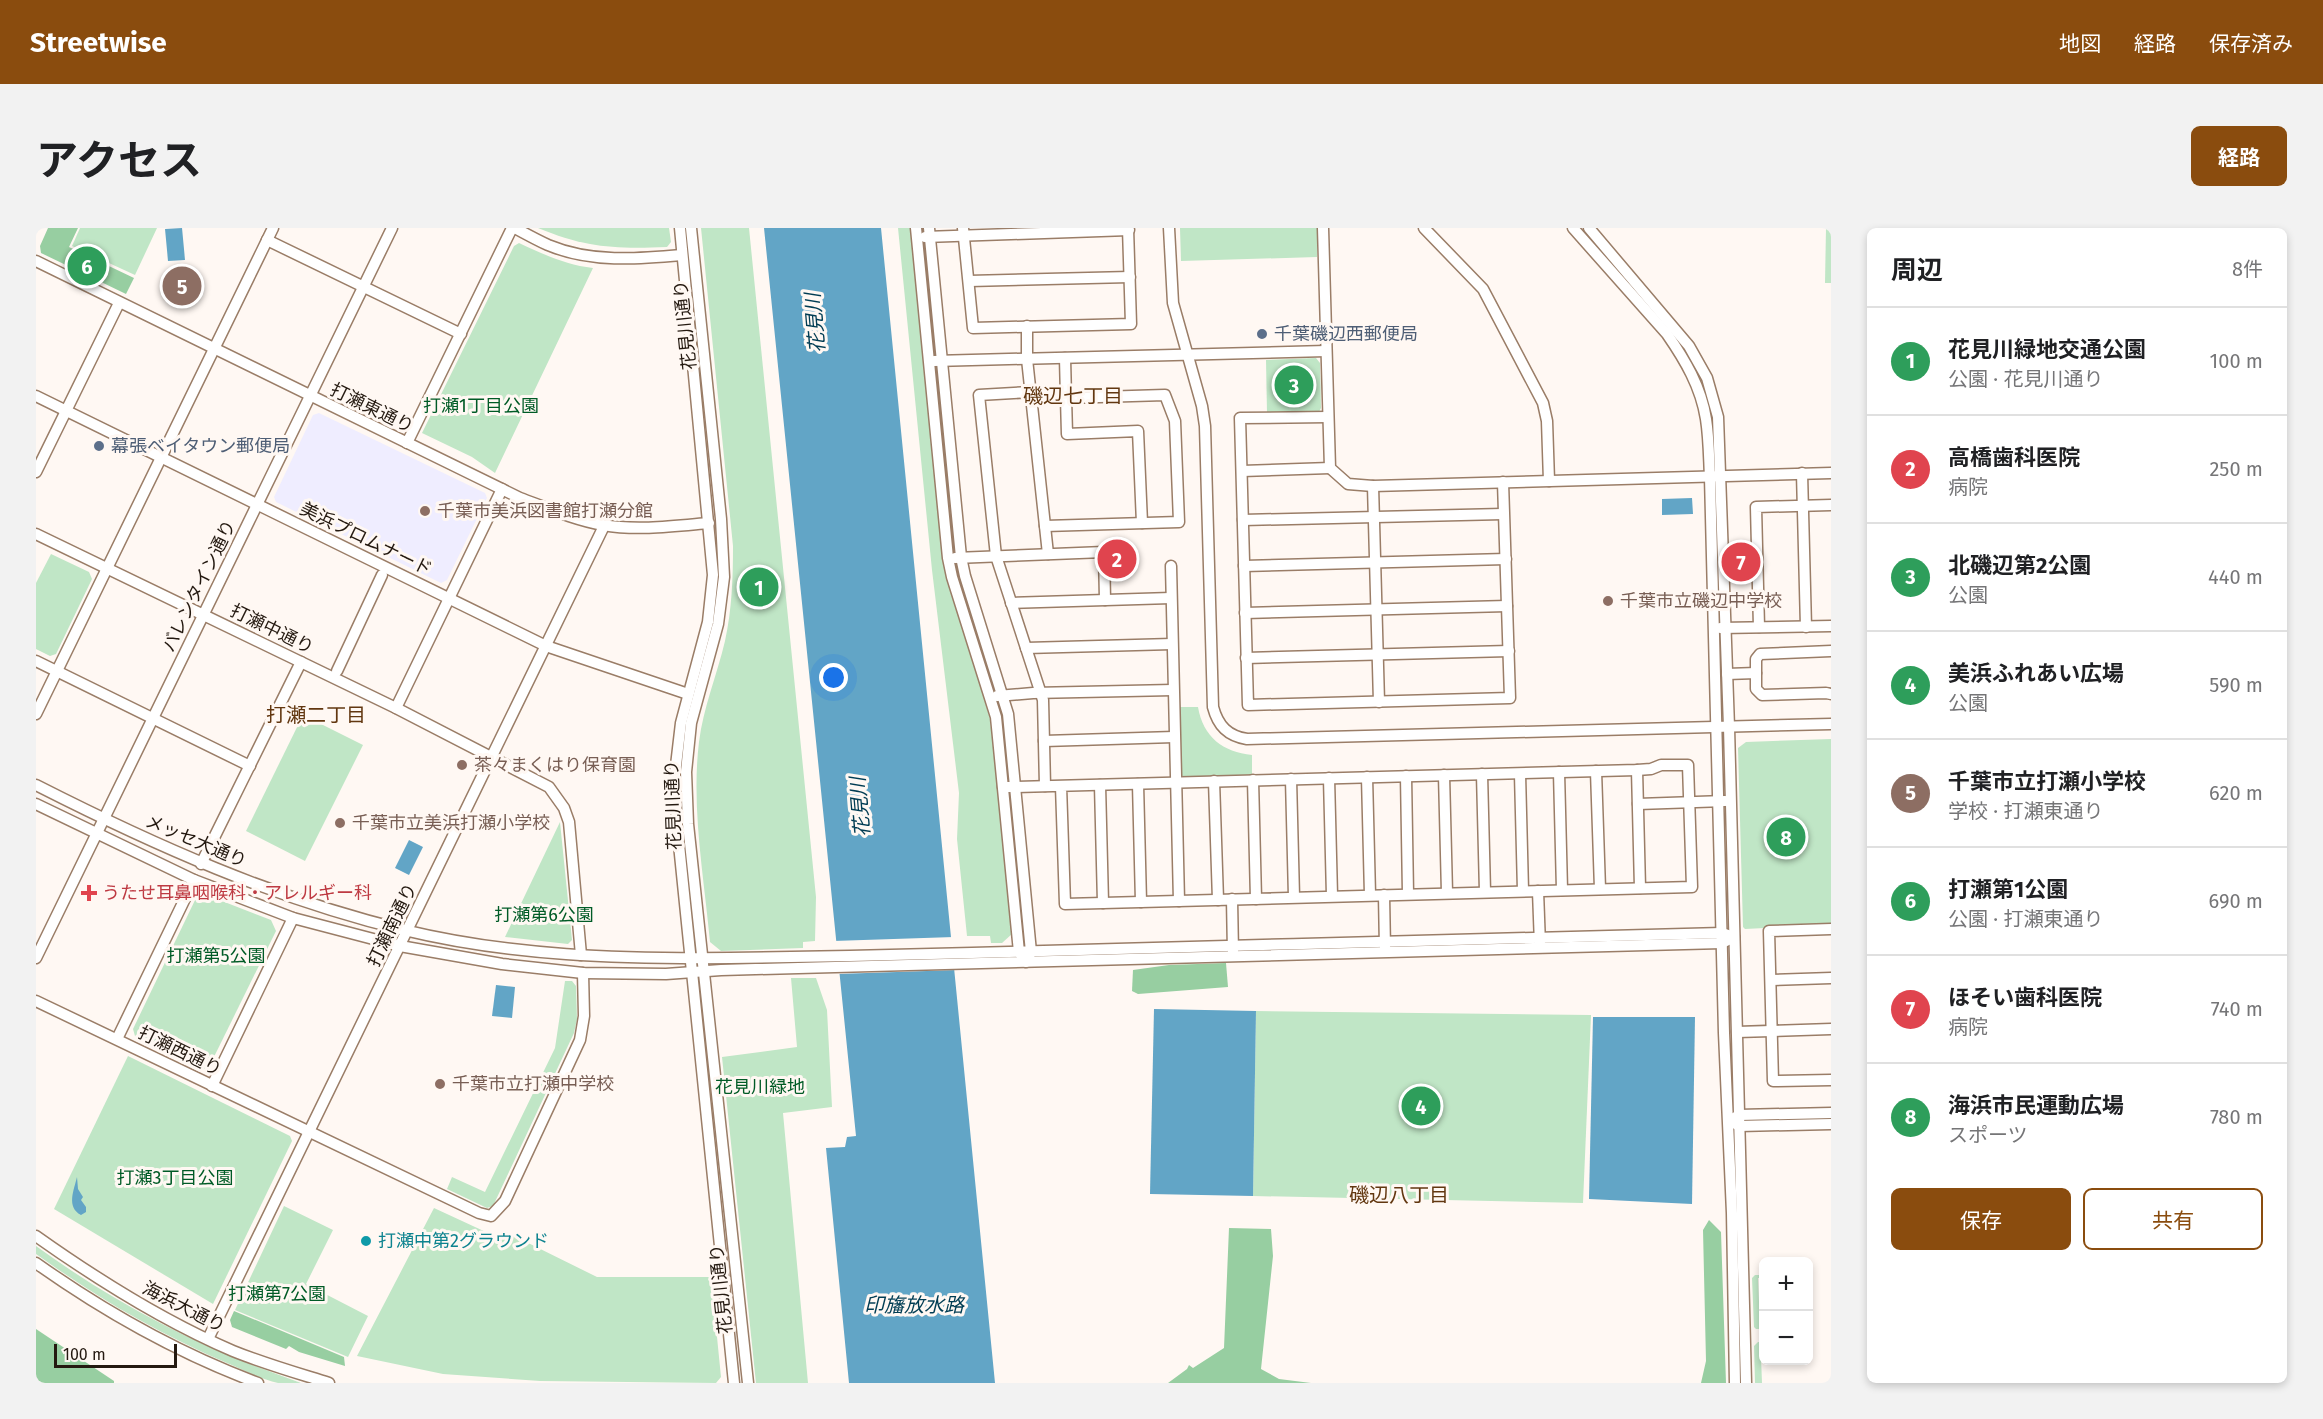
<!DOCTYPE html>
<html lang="ja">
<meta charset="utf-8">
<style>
:root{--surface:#fff;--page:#f2f2f2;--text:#202124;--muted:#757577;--line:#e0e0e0;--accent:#8a4c0e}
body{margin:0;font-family:"Fira Sans","Noto Sans JP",sans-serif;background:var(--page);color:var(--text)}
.controls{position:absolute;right:18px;bottom:18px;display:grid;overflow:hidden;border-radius:9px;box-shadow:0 3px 9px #0003}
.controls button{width:54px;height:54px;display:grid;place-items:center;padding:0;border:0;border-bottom:2px solid var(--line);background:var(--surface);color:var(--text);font:30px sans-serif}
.scale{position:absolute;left:18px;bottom:15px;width:123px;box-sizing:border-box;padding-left:6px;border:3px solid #241910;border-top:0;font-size:16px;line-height:21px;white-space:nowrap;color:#241910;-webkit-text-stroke:4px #fff8f3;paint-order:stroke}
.you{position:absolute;left:798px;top:450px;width:21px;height:21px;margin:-15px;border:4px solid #fff;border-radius:50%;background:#1a73e8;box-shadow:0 0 0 9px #1a73e833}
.badge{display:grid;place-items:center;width:39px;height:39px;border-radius:50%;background:var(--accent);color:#fff;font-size:20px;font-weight:700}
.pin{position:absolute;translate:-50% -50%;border:3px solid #fff;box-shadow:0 2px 6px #0006}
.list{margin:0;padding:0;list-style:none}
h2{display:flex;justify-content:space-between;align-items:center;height:78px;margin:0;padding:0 24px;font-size:26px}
h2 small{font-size:20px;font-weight:400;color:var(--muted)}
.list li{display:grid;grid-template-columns:39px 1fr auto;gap:18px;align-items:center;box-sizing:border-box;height:108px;padding:0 24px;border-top:2px solid var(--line)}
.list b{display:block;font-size:22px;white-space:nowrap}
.list p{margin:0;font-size:20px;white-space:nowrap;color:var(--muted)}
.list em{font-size:20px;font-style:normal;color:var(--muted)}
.actions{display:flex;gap:12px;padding:18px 24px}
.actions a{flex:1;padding:14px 0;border:2px solid var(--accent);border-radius:9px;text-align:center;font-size:21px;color:var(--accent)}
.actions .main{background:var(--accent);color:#fff}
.map{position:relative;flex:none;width:1795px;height:1155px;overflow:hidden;border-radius:9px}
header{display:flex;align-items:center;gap:36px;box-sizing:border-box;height:84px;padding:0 30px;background:var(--accent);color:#fff}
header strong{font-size:28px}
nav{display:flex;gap:33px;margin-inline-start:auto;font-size:21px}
.intro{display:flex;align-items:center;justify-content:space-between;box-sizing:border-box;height:144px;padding:0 36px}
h1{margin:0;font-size:42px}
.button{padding:15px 27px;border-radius:9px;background:var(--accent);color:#fff;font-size:21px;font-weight:700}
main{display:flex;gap:36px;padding:0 36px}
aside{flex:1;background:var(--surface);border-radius:9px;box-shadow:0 3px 9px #0003}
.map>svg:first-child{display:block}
.commercial{fill:#efedff}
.green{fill:#c0e6c6}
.forest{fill:#97cea1}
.water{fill:#62a5c6}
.pier{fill:#fff8f3}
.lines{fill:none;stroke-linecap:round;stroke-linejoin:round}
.minor-casing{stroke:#9a7d67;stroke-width:13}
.minor{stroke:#fff;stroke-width:10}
.service-dot{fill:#5c6f8a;stroke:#fff8f3;stroke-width:2}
.education-dot{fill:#8d6e63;stroke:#fff8f3;stroke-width:2}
.health-dot{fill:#e0444e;stroke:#fff8f3;stroke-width:2}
.culture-dot{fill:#0f9aa8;stroke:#fff8f3;stroke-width:2}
.labels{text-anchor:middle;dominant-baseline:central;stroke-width:6;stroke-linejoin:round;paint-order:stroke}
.street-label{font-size:18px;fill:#241910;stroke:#fff8f3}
.service-label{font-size:18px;fill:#4e5e75;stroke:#fff8f3;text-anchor:start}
.park-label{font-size:18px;fill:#005b26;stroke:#fff8f3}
.education-label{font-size:18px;fill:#785e54;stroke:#fff8f3;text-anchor:start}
.health-label{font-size:18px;fill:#be3a42;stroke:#fff8f3;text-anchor:start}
.culture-label{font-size:18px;fill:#0d838f;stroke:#fff8f3;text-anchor:start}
.water-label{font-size:20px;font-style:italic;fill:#003c53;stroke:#fff8f3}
.neighbourhood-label{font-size:20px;fill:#623710;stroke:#fff8f3}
</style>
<header>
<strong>Streetwise</strong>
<nav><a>地図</a><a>経路</a><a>保存済み</a></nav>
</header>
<div class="intro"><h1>アクセス</h1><a class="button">経路</a></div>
<main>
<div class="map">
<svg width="1795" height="1155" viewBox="0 0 1795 1155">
<rect width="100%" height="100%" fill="#fff8f3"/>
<path class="commercial" d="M283,185L449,265L451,270L411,352L405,355L240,274L238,269L277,187Z"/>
<g class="green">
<path d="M44,0H121L99,47L36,18Z"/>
<path d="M502,0H633L635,14L631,19C580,21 550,20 502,0Z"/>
<path d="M665,0H713L780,669L779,713L767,714V720L685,723L674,714C668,648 655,580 663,514C667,480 681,447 689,413C696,381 697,350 697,318Z"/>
<path d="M862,0H877L910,342L954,491L977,705L966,715H955L954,708H931L921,611L923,565L896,342Z"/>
<path d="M1144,0H1281V29L1145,33Z"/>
<path d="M1790,0H1795V55H1789Z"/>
<path d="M483,15C507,26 530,37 557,40L459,245L436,229L386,205L478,18Z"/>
<path d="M1280,130L1284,135L1285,180L1283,184L1231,185L1230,132Z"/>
<path d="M903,147L919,316L917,315L899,148Z"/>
<path d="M15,326L53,344L56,351L20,426L14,428L0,421V355Z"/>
<path d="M1141,479H1162C1167,509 1187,524 1216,527V549L1146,551L1143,548Z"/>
<path d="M267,487L327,517L269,633L210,603Z"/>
<path d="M1795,511V697L1709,701L1707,699L1702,520L1710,514Z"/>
<path d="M524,594L536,712L532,716L469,709Z"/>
<path d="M168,666L235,692L240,703L173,839L168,841L99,808L97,801L161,668Z"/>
<path d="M755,750H780L791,782L796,879L747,885L772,1155H720L686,829L761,819Z"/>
<path d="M529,753H536L540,758L541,791L538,805L457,978L451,980L411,961L416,949L449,964L519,820Z"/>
<path d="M1220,783L1555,787L1547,975L1217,968Z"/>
<path d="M92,828L254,908L256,913L177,1076L18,981Z"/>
<path d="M248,978L297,1002L270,1056L332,1088L312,1129L199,1082Z"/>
<path d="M398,980L465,1011L470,1004L561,1049H675L685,1149L680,1155L504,1153L407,1146L321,1128Z"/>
<path d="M0,1018C84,1079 167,1121 265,1155C258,1155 249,1155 242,1155C225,1151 207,1142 191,1135C123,1106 60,1069 0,1026Z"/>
<path d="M1719,1047H1727V1050H1722L1724,1097H1727V1101H1720L1718,1099L1716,1050Z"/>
<path d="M1722,1114H1727V1128L1725,1129L1726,1155H1719L1718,1118Z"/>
</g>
<g class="forest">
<path d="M12,0H42L33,19L98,50L90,66L5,25L4,18Z"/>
<path d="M1190,735L1192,759L1102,766L1096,763L1097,742L1133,737Z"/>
<path d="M1673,992L1685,1004L1690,1155H1665L1670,1133L1667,1002Z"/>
<path d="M1193,1000L1235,1001L1237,1028L1225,1141L1243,1151L1275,1155H1132L1151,1141L1153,1137L1157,1140L1188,1120Z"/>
<path d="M198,1083L308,1129L309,1138L263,1124L253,1118L250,1121L196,1099L194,1092Z"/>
<path d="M0,1101L78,1153V1155H0Z"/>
</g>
<g class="water">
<path d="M146,0L149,32L132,33L129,1Z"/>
<path d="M728,0H845L959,1155H813L790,920L809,919L811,909L820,908Z"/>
<path d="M1656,270L1657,286L1626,287V271Z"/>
<path d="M373,612L387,619L373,647L359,640Z"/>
<path d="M460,757L479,759L476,790L456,788Z"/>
<path d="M1118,781L1220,783L1217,968L1114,966Z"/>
<path d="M1557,789H1659L1656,976L1553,971Z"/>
<path d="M41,949L42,961L47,969L45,972L50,979V984L45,987C30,979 38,962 41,949Z"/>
</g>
<path class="pier" d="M918,709L921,742L801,746L797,713Z"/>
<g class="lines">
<defs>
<g id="minor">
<path d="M479,0C490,6 501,12 512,17C555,35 601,31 646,27"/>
<path d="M644,0L677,347L672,394L645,495L639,546L641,597L698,1155"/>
<path d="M655,0L685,291L688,349L682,396L655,495L650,544L652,596L712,1155"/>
<path d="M880,0L912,330L916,349L960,489L983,724L990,734L995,724L972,486L929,348L925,329L893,0"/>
<path d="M927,0L937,100L1095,96L1092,0"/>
<path d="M1133,0L1137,75L1166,178L1169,198L1177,479C1182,498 1192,508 1211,511L1795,496"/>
<path d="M1287,0L1294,240L1312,256L1337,258L1795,245"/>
<path d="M1388,0L1447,61L1507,175L1511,193L1513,253"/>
<path d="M1537,0L1631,106C1649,132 1665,159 1670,191C1673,210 1673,230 1674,249L1688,805L1696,985L1699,1155"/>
<path d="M1553,0L1653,118L1671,150L1682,189L1693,499L1710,1155"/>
<path d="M889,9L1093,2"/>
<path d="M231,12L425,106"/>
<path d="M0,33L484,270C511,280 539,292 567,297C601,303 639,298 673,295"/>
<path d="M933,53L1094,49"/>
<path d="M991,98V131L1012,326"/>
<path d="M898,133L1290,123"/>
<path d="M995,164L943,167L960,328L1007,472L1009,558"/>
<path d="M0,168L510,418L652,466"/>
<path d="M1030,170L1031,206L1102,203L1106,295"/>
<path d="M1292,189L1204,190L1212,477L1474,470L1467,254"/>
<path d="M371,215L476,0"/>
<path d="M1206,243L1294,240"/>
<path d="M0,244L83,75"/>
<path d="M1766,245L1770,399"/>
<path d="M1337,258L1343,474"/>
<path d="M1207,292L1467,286"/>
<path d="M1009,298L1143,294L1139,193L1129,167L1030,170L1029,130"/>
<path d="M0,306L360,480L513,559L528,580L533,594L545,727"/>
<path d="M919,330L1068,324L1069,372"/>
<path d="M1135,338L1143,673"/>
<path d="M1208,338L1470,331"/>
<path d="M975,375L1135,370"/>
<path d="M1209,385L1471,378"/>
<path d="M1723,399L1720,279L1795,277"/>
<path d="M1684,400L1795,398"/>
<path d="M990,420L1136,416"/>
<path d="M1210,430L1473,423"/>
<path d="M0,433L214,538"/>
<path d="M301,443L346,347"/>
<path d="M1720,445V431L1724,426L1795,423"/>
<path d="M1691,446L1720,445V461L1726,467L1790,465L1795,466"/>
<path d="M961,468L997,465L1137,462"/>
<path d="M360,480L466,261"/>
<path d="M0,486L237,0"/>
<path d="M1008,513L1138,509"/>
<path d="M1601,542L1604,660"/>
<path d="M1560,543L1564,661"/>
<path d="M1523,544L1526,662"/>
<path d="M1446,546L1449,664"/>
<path d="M1484,546L1487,663"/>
<path d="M1408,547L1411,665"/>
<path d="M1370,548L1372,666"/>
<path d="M1331,549L1334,667"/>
<path d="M1293,550L1296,668"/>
<path d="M1255,551L1258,669"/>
<path d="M1217,552L1220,671"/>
<path d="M1178,553L1182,672"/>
<path d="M1102,556L1105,674"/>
<path d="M0,557C118,617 239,671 368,702C475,728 585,731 694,730C775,729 855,727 936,725C1186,719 1436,710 1686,705L1698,709"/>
<path d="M1064,557L1067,675"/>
<path d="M967,559H980C1187,554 1394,548 1601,542L1615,541L1625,537H1652L1656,659L1029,676L1025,558"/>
<path d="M0,576L158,652L257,690L364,718L466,736L547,745L630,746L685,742L1686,715L1698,709"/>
<path d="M1602,576L1689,573"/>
<path d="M165,636L265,434"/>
<path d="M1502,663L1504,717"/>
<path d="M1348,667L1349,721"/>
<path d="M1196,671L1197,725"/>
<path d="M1795,701L1733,703L1737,853L1795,852"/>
<path d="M0,730L356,0"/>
<path d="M1735,752L1795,750"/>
<path d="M0,773L443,985L455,988L469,973L544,812L548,788L547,745"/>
<path d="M1701,804L1795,801"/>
<path d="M81,811L158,652"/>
<path d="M176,858L257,690"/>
<path d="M1698,890L1703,887L1795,885"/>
<path d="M1698,895L1703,898L1795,896"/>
<path d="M0,1008C62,1052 127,1093 197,1123C229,1136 261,1145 293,1155"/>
<path d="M0,1035C69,1084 142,1125 222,1155"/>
<path d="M172,1111L568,298"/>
</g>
</defs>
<use href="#minor" class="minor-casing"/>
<use href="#minor" class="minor"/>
</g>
<g class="service-dot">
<circle cx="1226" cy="106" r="6"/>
<circle cx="63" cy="218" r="6"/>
</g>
<g class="education-dot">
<circle cx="389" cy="283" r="6"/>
<circle cx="1572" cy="373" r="6"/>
<circle cx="426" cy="537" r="6"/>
<circle cx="304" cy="595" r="6"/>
<circle cx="404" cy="856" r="6"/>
</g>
<path class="health-dot" d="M50 656h6v6h6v6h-6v6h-6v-6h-6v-6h6z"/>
<circle class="culture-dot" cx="330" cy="1013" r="6"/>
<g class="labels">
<g class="street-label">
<text transform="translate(649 97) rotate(-96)">花見川通り</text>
<text transform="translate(336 180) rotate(26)">打瀬東通り</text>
<text transform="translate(330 311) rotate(26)">美浜プロムナード</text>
<text transform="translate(163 358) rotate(-64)">バレンタイン通り</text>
<text transform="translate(236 401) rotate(26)">打瀬中通り</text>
<text transform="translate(637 577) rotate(-92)">花見川通り</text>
<text transform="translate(160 613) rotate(23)">メッセ大通り</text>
<text transform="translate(356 697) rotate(-64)">打瀬南通り</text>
<text transform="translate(144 823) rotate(26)">打瀬西通り</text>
<text transform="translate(685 1061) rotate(-96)">花見川通り</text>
<text transform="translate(148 1079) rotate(27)">海浜大通り</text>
</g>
<g class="service-label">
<text x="1238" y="106">千葉磯辺西郵便局</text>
<text x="75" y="218">幕張ベイタウン郵便局</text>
</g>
<g class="park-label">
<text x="445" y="178">打瀬1丁目公園</text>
<text x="508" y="687">打瀬第6公園</text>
<text x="180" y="728">打瀬第5公園</text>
<text x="724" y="859">花見川緑地</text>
<text x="139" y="950">打瀬3丁目公園</text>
<text x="241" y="1066">打瀬第7公園</text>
</g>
<g class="education-label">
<text x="401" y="283">千葉市美浜図書館打瀬分館</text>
<text x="1584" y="373">千葉市立磯辺中学校</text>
<text x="438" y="537">茶々まくはり保育園</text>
<text x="316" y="595">千葉市立美浜打瀬小学校</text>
<text x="416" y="856">千葉市立打瀬中学校</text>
</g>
<g class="health-label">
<text x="66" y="665">うたせ耳鼻咽喉科・アレルギー科</text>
</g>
<g class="culture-label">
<text x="342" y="1013">打瀬中第2グラウンド</text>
</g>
<g class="water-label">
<text transform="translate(779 95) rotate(-95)">花見川</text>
<text transform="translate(824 579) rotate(-95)">花見川</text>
<text x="878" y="1077">印旛放水路</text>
</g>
<g class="neighbourhood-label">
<text x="1037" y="168">磯辺七丁目</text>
<text x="280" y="487">打瀬二丁目</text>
<text x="1363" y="967">磯辺八丁目</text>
</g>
</g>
</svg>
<div class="controls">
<button>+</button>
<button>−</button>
</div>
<div class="scale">100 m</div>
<div class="you"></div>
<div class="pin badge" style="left:723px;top:359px;background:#2e9e5b">1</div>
<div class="pin badge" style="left:1081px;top:331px;background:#e0444e">2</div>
<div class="pin badge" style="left:1258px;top:157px;background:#2e9e5b">3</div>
<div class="pin badge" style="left:1385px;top:878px;background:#2e9e5b">4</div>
<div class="pin badge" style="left:146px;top:58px;background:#8d6e63">5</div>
<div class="pin badge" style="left:51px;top:38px;background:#2e9e5b">6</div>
<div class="pin badge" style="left:1705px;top:334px;background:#e0444e">7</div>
<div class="pin badge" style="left:1750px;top:609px;background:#2e9e5b">8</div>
</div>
<aside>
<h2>周辺<small>8件</small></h2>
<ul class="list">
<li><span class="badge" style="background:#2e9e5b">1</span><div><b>花見川緑地交通公園</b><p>公園 · 花見川通り</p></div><em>100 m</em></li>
<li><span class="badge" style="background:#e0444e">2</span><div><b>高橋歯科医院</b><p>病院</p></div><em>250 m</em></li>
<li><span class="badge" style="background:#2e9e5b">3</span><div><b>北磯辺第2公園</b><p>公園</p></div><em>440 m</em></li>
<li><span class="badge" style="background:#2e9e5b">4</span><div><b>美浜ふれあい広場</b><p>公園</p></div><em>590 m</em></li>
<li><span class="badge" style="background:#8d6e63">5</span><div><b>千葉市立打瀬小学校</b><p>学校 · 打瀬東通り</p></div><em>620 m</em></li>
<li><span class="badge" style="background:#2e9e5b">6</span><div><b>打瀬第1公園</b><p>公園 · 打瀬東通り</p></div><em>690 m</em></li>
<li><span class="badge" style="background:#e0444e">7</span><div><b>ほそい歯科医院</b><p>病院</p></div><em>740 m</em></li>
<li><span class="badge" style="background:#2e9e5b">8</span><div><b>海浜市民運動広場</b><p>スポーツ</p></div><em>780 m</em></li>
</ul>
<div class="actions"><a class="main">保存</a><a>共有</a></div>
</aside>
</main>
